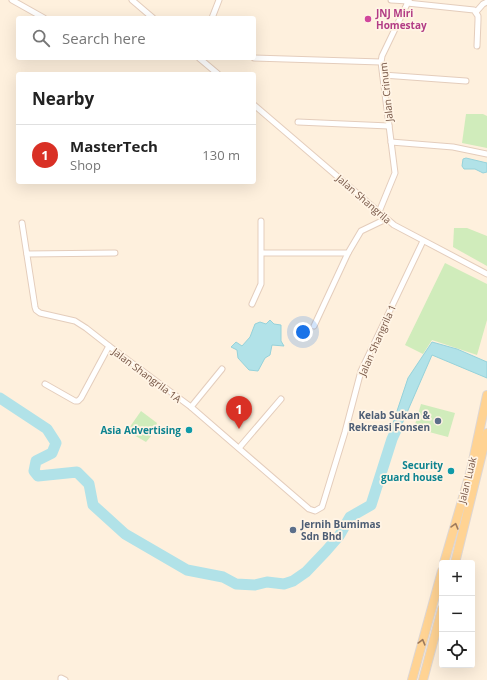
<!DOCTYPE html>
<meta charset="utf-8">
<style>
:root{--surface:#fff;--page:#f6f6f6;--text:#222;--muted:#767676;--line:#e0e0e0;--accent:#d93025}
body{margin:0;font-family:"Open Sans",sans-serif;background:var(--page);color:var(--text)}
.controls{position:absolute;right:12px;bottom:12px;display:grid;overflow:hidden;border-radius:4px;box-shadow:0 4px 16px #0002}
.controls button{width:36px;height:36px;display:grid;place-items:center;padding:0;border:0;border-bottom:1px solid var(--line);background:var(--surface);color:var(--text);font:20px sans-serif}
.you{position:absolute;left:303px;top:332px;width:14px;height:14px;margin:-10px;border:3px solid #fff;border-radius:50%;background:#1a73e8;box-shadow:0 0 0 6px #1a73e833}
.badge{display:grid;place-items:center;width:26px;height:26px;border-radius:50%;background:var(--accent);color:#fff;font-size:13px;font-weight:700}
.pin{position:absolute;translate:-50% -33px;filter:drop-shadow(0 1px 2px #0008)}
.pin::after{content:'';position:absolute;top:21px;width:14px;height:12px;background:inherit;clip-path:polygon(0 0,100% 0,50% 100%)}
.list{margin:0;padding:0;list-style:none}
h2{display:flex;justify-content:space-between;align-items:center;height:52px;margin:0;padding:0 16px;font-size:17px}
h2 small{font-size:13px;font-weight:400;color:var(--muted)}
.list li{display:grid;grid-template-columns:26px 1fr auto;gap:12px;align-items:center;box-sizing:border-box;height:60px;padding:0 16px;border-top:1px solid var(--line)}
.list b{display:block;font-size:15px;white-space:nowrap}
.list p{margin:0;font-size:13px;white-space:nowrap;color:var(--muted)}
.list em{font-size:13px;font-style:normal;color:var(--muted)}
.icon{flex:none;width:22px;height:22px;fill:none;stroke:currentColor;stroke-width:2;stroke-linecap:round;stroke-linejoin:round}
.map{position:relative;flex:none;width:487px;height:680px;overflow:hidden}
.search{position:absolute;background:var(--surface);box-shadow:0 4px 16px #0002;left:16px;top:16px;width:240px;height:44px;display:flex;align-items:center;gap:10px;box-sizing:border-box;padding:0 14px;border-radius:4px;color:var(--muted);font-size:15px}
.panel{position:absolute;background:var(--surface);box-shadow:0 4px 16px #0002;left:16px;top:72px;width:240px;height:112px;border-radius:4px}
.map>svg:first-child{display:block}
.green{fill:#d0ecbb}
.water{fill:#b1e2e8;stroke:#96d2da}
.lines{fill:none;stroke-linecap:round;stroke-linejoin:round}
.river{stroke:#b1e2e8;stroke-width:11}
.street-casing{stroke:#e4cdbc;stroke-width:7}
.primary-casing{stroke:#ded6d2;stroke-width:10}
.street{stroke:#fff;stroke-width:5}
.primary{stroke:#ffd393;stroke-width:8}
.oneway{stroke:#9e7a5c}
.hotel-dot{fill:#d1479c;stroke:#fff4e5;stroke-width:1.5}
.service-dot{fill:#5c6f8a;stroke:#fff4e5;stroke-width:1.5}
.culture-dot{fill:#0f9aa8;stroke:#fff4e5;stroke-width:1.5}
.labels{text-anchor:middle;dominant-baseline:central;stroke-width:3.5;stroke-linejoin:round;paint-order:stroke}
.hotel-label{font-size:10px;font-weight:bold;fill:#b23c85;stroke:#fff4e5;text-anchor:start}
.street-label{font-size:10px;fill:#755444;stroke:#fff4e5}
.service-label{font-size:10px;font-weight:bold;fill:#4e5e75;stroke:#fff4e5;text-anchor:end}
.culture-label{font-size:10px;font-weight:bold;fill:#0d838f;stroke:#fff4e5;text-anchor:end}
</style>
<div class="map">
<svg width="487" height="680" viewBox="0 0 487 680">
<rect width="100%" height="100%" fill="#fef0dd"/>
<g class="green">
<path d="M466,114H483L487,116V148L462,143Z"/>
<path d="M454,228H467L487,236V266L453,247Z"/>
<path d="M445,263L487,284V320L477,355L432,340L423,354L405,345Z"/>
<path d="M421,404L455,413L448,437L414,428Z"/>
<path d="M141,411L157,423L151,436L146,442L127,431Z"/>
</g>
<g class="water">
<path d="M466,158L487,163V172L483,173L475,169H464L462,166L463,159Z"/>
<path d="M270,320L274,324L281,325V341L284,346L272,345L270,355L265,358L258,371L249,370L238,358L237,350L231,347L236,342L242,346L250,337L255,324L260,322L266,324Z"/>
<path d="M432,342L457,349L487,362V378L432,355L402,424L392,439L391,429L408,378Z"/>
</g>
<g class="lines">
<path class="river" d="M0,398L47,429L56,443L52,453L36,461L34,471L38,476L77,472L89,484L93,505L125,534L187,570L223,577L236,584L255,585L267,582L284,584L293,581L306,572L326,551L339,536L350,517L371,505L392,439L398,426"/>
<defs>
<g id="street">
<path d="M12,0L44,18"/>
<path d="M132,0L153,18"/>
<path d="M391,0L409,1"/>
<path d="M407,3L474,10L478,16V20L477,46"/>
<path d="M476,12L483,4L487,2"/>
<path d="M212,18L219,0"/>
<path d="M199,58L218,74"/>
<path d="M254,58L381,62"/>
<path d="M383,75L466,81"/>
<path d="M254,105L394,225L487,274"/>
<path d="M298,122L389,126"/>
<path d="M391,142L453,147L487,154"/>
<path d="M379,212L395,173L381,62L382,56L409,0"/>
<path d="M22,223L35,307L36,310L40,313L75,321L86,328L109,346L191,407L309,509L315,511L322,507L345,432L361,371L423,241"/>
<path d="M262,253H348L361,231L386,219"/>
<path d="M27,254L115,253"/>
<path d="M252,304L261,284V221"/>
<path d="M314,326L348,253"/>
<path d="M45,384L75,401H78L81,398L109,346"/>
<path d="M191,407L222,369"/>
<path d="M239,448L281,399"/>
<path d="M61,680V678L65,680"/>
</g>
<g id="primary">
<path d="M444,563L471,470L487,395"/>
<path d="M455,563L487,433"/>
<path d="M412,680L442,571"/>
<path d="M423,680L442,609"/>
</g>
</defs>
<use href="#street" class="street-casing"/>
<use href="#primary" class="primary-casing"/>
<use href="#street" class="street"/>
<use href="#primary" class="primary"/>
</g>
<defs><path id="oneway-chevron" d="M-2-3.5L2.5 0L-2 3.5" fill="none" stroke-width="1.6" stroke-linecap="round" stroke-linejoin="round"/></defs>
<g class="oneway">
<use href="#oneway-chevron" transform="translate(455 526) rotate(-74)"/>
<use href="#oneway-chevron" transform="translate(422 642) rotate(-75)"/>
</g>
<circle class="hotel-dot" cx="368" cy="19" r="4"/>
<g class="service-dot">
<circle cx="438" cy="421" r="4"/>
<circle cx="293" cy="530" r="4"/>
</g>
<g class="culture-dot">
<circle cx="189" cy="430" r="4"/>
<circle cx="451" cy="471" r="4"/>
</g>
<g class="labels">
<g class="hotel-label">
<text x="376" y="13">JNJ Miri<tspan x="376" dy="12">Homestay</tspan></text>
</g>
<g class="street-label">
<text transform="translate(386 92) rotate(-96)">Jalan Crinum</text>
<text transform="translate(364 199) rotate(41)">Jalan Shangrila</text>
<text transform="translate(377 340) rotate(-66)">Jalan Shangrila 1</text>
<text transform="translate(147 375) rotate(37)">Jalan Shangrila 1A</text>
<text transform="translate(467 480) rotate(-76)">Jalan Luak</text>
</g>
<g class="service-label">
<text x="430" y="415">Kelab Sukan &amp;<tspan x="430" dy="12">Rekreasi Fonsen</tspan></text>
<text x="301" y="524" text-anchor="start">Jernih Bumimas<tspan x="301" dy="12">Sdn Bhd</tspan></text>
</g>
<g class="culture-label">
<text x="181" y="430">Asia Advertising</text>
<text x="443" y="465">Security<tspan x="443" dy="12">guard house</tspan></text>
</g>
</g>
</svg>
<div class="controls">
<button>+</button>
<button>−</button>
<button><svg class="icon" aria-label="locate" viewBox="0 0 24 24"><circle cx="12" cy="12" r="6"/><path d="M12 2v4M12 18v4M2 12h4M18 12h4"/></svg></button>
</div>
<div class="you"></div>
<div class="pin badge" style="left:239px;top:429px">1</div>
<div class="search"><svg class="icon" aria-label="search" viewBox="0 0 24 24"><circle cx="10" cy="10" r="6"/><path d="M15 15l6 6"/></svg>Search here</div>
<section class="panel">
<h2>Nearby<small></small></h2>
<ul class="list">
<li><span class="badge">1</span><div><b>MasterTech</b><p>Shop</p></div><em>130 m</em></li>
</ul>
</section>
</div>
